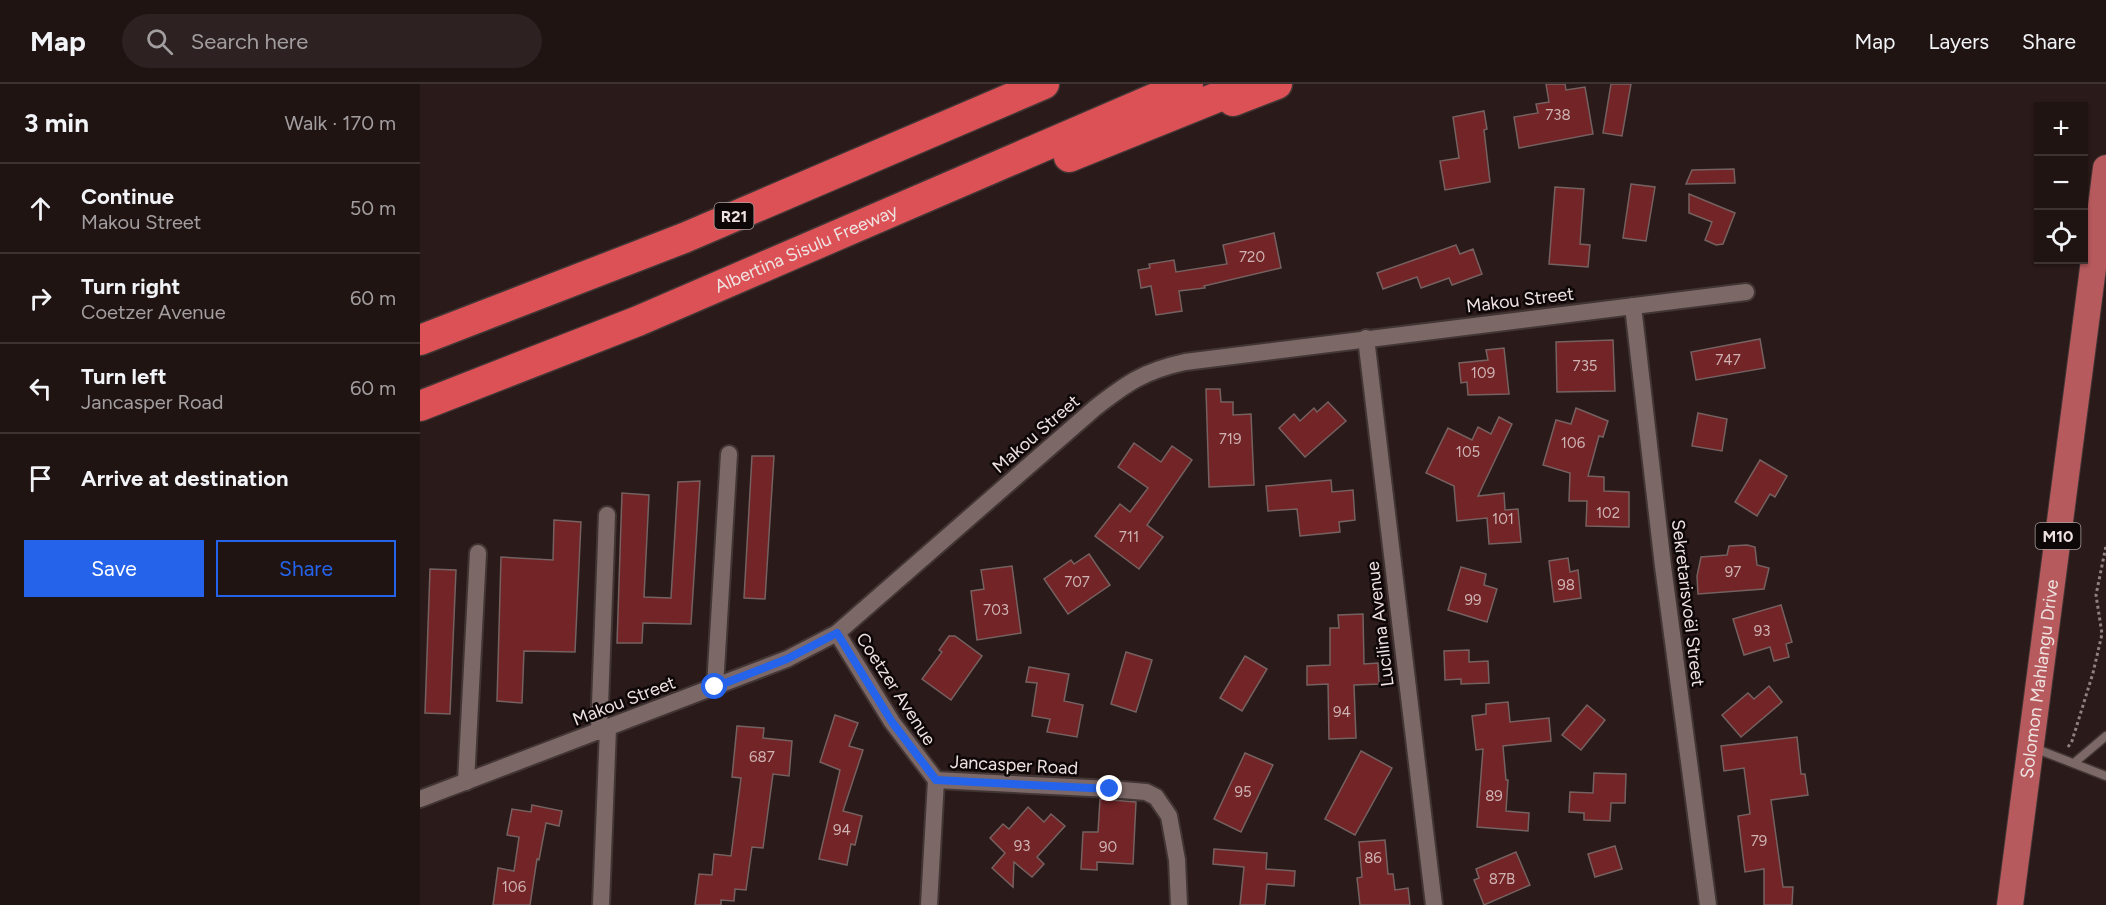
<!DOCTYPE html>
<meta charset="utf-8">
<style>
:root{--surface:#201413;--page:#2d2121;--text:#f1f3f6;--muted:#a29ea0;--line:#3d3333;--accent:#2563eb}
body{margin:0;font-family:Figtree,sans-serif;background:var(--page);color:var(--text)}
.controls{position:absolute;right:18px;top:18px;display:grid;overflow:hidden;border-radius:0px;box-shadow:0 2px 4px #0004}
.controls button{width:54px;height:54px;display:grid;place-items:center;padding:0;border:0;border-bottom:2px solid var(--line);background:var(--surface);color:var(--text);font:30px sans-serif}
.stop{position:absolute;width:18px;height:18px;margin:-14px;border:4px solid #2563eb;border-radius:50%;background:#fff}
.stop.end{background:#2563eb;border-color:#fff;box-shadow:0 2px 6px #0008}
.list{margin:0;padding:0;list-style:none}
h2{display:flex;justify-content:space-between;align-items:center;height:78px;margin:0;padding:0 24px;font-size:26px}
h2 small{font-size:20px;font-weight:400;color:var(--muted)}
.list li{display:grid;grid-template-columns:39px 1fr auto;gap:18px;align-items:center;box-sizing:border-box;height:90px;padding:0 24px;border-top:2px solid var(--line)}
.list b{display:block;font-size:22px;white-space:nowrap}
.list p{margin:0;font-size:20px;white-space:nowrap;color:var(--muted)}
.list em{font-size:20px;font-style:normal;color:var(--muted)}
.actions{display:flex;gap:12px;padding:18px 24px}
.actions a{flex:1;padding:14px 0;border:2px solid var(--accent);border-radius:0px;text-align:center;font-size:21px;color:var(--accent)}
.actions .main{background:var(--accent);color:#fff}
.icon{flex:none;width:33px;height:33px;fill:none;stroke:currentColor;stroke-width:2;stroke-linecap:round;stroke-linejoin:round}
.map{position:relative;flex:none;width:1686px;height:821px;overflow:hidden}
header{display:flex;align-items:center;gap:36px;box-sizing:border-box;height:84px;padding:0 30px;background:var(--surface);border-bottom:2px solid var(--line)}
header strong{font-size:28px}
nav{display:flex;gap:33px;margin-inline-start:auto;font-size:21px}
.search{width:420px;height:54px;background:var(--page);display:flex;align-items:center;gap:15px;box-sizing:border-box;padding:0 21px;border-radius:33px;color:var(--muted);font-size:22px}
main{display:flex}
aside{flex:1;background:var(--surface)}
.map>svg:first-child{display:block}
.building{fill:#722427;stroke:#756160;stroke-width:1.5}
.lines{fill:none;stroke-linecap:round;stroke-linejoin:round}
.lane-casing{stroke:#423635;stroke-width:11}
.street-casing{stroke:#423635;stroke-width:20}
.primary-casing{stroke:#423635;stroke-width:28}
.highway-casing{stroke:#423635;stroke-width:33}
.path{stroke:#8f8180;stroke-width:3;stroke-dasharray:3 3;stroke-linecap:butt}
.lane{stroke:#7c6867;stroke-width:8}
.street{stroke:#7c6867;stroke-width:16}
.primary{stroke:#b65a5d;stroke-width:26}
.highway{stroke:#dc5156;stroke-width:30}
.route{stroke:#2563eb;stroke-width:8}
.labels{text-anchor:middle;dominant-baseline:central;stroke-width:5;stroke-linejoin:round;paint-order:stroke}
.number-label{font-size:15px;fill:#cfb2b2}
.shield{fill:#0e0707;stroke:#aba0a0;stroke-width:1.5}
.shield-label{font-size:16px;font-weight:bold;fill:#eee2e1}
.street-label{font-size:18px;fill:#eee2e1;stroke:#0e0707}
</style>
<header>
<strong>Map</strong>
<div class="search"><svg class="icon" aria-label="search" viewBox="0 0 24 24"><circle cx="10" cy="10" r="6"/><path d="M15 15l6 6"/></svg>Search here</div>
<nav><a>Map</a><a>Layers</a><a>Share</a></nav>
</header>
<main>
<aside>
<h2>3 min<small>Walk · 170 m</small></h2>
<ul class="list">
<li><svg class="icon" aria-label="ahead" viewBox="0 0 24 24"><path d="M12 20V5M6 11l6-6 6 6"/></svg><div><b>Continue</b><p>Makou Street</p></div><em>50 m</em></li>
<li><svg class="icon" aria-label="right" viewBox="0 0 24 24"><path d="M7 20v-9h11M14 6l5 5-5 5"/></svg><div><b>Turn right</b><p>Coetzer Avenue</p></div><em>60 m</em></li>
<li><svg class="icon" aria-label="left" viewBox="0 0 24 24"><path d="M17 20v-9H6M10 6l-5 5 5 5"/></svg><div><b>Turn left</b><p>Jancasper Road</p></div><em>60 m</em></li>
<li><svg class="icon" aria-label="arrive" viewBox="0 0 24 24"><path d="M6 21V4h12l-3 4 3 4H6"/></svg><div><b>Arrive at destination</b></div></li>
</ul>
<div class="actions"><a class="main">Save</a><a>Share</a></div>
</aside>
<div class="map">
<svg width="1686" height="821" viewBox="0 0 1686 821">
<rect width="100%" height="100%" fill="#2a1a19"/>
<g class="building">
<path d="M1126,0H1145L1146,6L1165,3L1173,50L1099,64L1094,33L1118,29L1116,20L1129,18Z"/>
<path d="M1191,0H1211L1202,52L1183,49Z"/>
<path d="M1064,27L1067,45L1064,46L1070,98L1025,106L1020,77L1039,74L1033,33Z"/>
<path d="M1314,85L1315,99L1266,100L1272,86Z"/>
<path d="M1211,100L1235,103L1226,157L1203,154Z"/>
<path d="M1135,103L1164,105L1160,160L1170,161L1168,183L1129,180Z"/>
<path d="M1269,110L1315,129L1303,160L1296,161L1285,156L1292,138L1269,129Z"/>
<path d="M854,149L861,184L784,202L785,204L759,207L762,227L736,231L731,202L721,204L718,186L730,184L729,180L754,176L756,188L807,180L803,161Z"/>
<path d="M1036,161L1040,170L1053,165L1062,190L1032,201L1029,194L1001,204L997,193L963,205L957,189Z"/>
<path d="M1340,255L1345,284L1276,296L1271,268Z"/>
<path d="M1193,256L1195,307L1137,308L1136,258Z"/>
<path d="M1084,264L1089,310L1048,311L1047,298L1041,299L1039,279L1068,276L1066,266Z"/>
<path d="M786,305H800L801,318H813V331L831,330L834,401L789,403Z"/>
<path d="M908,318L926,337L885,373L859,344L874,330L880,337L894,324L897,328Z"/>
<path d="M1156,324L1188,337L1183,353L1179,352L1168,392L1184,393V407L1209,408V443L1166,442L1167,417H1149L1150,389L1123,381L1136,336L1151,340Z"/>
<path d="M1278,329L1307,335L1302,367L1272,362Z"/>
<path d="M1079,333L1092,340L1058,412L1084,409L1085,426L1098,425L1101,458L1069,460L1067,434L1037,437L1034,402L1006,389L1028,344L1052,356L1058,343L1071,350Z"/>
<path d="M714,359L741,378L752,362L772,376L727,441L743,453L719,485L675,452L700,420L710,428L728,404L698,383Z"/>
<path d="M332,372H354L345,515L324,514Z"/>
<path d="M1340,376L1367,392L1355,413L1350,410L1337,432L1315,418Z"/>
<path d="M911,396L912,408L933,406L935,436L919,438L920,448L880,452L877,425L848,427L846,402Z"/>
<path d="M280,397L271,540L223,539L222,559H197L202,409L229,411L224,513L251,514L258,398Z"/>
<path d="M134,436L161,438L155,568L104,567L102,619L77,617L81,473L133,476Z"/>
<path d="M1327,461L1335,463L1337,481L1349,484L1344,505L1278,510L1277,492L1281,473L1307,471L1309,462Z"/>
<path d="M669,470L690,501L648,530L624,495L651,476L654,480Z"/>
<path d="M1148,474L1150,488L1158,486L1161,514L1134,518L1129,477Z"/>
<path d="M592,482L601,549L557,556L551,507L564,505L561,486Z"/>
<path d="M1041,483L1066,490L1064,501L1077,505L1067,538L1028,526Z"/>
<path d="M10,485L36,486L30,630L5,629Z"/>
<path d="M1361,521L1372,558L1366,560L1369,573L1354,577L1350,563L1324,571L1313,535Z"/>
<path d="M943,530L944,580L958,579L959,600L934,601L936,654L909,655L908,600L887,601V582L910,581V544H919L918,531Z"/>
<path d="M529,552H535L562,572L531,616L502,595L522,568L519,566Z"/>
<path d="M1049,566V578L1068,577L1069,599L1041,600V595L1025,596L1024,567Z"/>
<path d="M706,568L732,576L716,628L691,620Z"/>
<path d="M825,572L847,585L822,627L800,614Z"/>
<path d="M609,583L649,590L644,617L663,621L657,653L627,648L630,635L612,632L617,599L606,598Z"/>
<path d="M1349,602L1362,618L1321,653L1302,631L1328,609L1334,615Z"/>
<path d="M1088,618L1090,638L1129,634L1131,657L1083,662L1086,696H1088L1086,727L1109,729L1108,747L1057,743L1063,665L1056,666L1052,632L1066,630V620Z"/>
<path d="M1167,621L1185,636L1161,666L1142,651Z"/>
<path d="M415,631L438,639L429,662L443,666L423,727L442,732L435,761L431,760L427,781L399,775L420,686L400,678Z"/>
<path d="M317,642L344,644L343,654L372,657L369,692L353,690L343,764L332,763L326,806L315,805L314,817L301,816V821H275L279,790L292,791L294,770L311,772L321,694L312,693Z"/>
<path d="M1377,653L1381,690H1385L1388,711L1351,716L1363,803H1373L1372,821H1344V785L1325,788L1318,732L1330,730L1324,684L1304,687L1301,662Z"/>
<path d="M941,667L972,684L935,751L905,735Z"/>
<path d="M825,669L853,681L821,748L794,735Z"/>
<path d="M1174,689L1206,690L1205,719H1191L1190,737L1164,736V729L1149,728L1150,708L1173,709Z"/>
<path d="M680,715L716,718L713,780L677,778V786L661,785L663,748H678Z"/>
<path d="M112,721L142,727L139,742L126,739L119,776L117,775L110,821H73L78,784L94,787L99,753L87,751L92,725L111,728Z"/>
<path d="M608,723L624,738L631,730L645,742L617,773L624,780L612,793L594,778L593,803L572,784L585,769L570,754L583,740L589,745Z"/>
<path d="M965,756L968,790H973L975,806L988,804L990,821H940L937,794L942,793L939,758Z"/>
<path d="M1195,762L1202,785L1175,793L1168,770Z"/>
<path d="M794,765L847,769L846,785L875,787L874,802L847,800L845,821H820L824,783L793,780Z"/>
<path d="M1096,768L1110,801L1064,821L1054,796L1059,794L1056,785Z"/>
</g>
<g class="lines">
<defs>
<g id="lane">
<path d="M1614,664L1686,692"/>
<path d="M1654,679L1686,652"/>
</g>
<g id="street">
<path d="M1213,222L1243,482L1288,821"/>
<path d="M946,254L1014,821"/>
<path d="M417,549L472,638L516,696L509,821"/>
<path d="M295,603L309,370"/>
<path d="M179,648L187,431"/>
<path d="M516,696L690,705L726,708L736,713L749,732L757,776L759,821"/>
<path d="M46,698L58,469"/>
<path d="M0,715L367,575L417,549L675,324C707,299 724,287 765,278L1326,208"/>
<path d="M181,821L188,644"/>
</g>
<g id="primary">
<path id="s1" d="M1590,821L1686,84"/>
</g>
<g id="highway">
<path d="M813,17L857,0"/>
<path d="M649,73L830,0"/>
<path d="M0,256L264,154L624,0"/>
<path id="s2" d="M0,322L218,237L768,0"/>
</g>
</defs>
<use href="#lane" class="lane-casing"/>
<use href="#street" class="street-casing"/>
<use href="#primary" class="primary-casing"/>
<use href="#highway" class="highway-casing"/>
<path class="path" d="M1648,663L1652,657L1673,589L1682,550L1676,511L1686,462"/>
<use href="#lane" class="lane"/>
<use href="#street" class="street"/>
<use href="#primary" class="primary"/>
<use href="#highway" class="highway"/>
</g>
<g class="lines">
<path class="route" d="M295,603L367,575L417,549L472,638L516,696L690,705"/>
</g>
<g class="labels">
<g class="number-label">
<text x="1138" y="31">738</text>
<text x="832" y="173">720</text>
<text x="1308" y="276">747</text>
<text x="1165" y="282">735</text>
<text x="1063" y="289">109</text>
<text x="810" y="355">719</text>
<text x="1153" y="359">106</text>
<text x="1048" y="368">105</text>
<text x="1188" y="429">102</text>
<text x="1083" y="435">101</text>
<text x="709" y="453">711</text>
<text x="1313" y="488">97</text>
<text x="657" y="498">707</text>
<text x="1146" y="501">98</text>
<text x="1053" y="516">99</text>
<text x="576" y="526">703</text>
<text x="1342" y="547">93</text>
<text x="922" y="628">94</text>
<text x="342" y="673">687</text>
<text x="823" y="708">95</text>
<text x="1074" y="712">89</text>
<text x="422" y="746">94</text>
<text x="1339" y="757">79</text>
<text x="602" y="762">93</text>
<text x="688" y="763">90</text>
<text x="953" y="774">86</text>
<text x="1082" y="795">87B</text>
<text x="94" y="803">106</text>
</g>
<g class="shield">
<rect x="294.5" y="119" width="39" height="26" rx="4.5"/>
<rect x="1615.5" y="439" width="45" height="26" rx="4.5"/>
</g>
<g class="shield-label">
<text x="314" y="132">R21</text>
<text x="1638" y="452">M10</text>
</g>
<g class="street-label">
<text stroke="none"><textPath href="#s2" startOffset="417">Albertina Sisulu Freeway</textPath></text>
<text transform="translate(1100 216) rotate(-7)">Makou Street</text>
<text transform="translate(616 350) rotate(-41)">Makou Street</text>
<text transform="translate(1268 519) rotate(83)">Sekretarisvoël Street</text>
<text transform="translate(960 540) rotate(-97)">Lucilina Avenue</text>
<text stroke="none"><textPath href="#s1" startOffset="228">Solomon Mahlangu Drive</textPath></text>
<text transform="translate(476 605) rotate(57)">Coetzer Avenue</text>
<text transform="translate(204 617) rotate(-21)">Makou Street</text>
<text transform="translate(594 681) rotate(3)">Jancasper Road</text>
</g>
</g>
</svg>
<div class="controls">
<button>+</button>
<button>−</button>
<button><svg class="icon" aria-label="locate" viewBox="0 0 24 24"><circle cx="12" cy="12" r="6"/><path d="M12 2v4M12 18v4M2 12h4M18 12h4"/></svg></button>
</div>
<div class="stop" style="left:295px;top:603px"></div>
<div class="stop end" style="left:690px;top:705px"></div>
</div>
</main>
